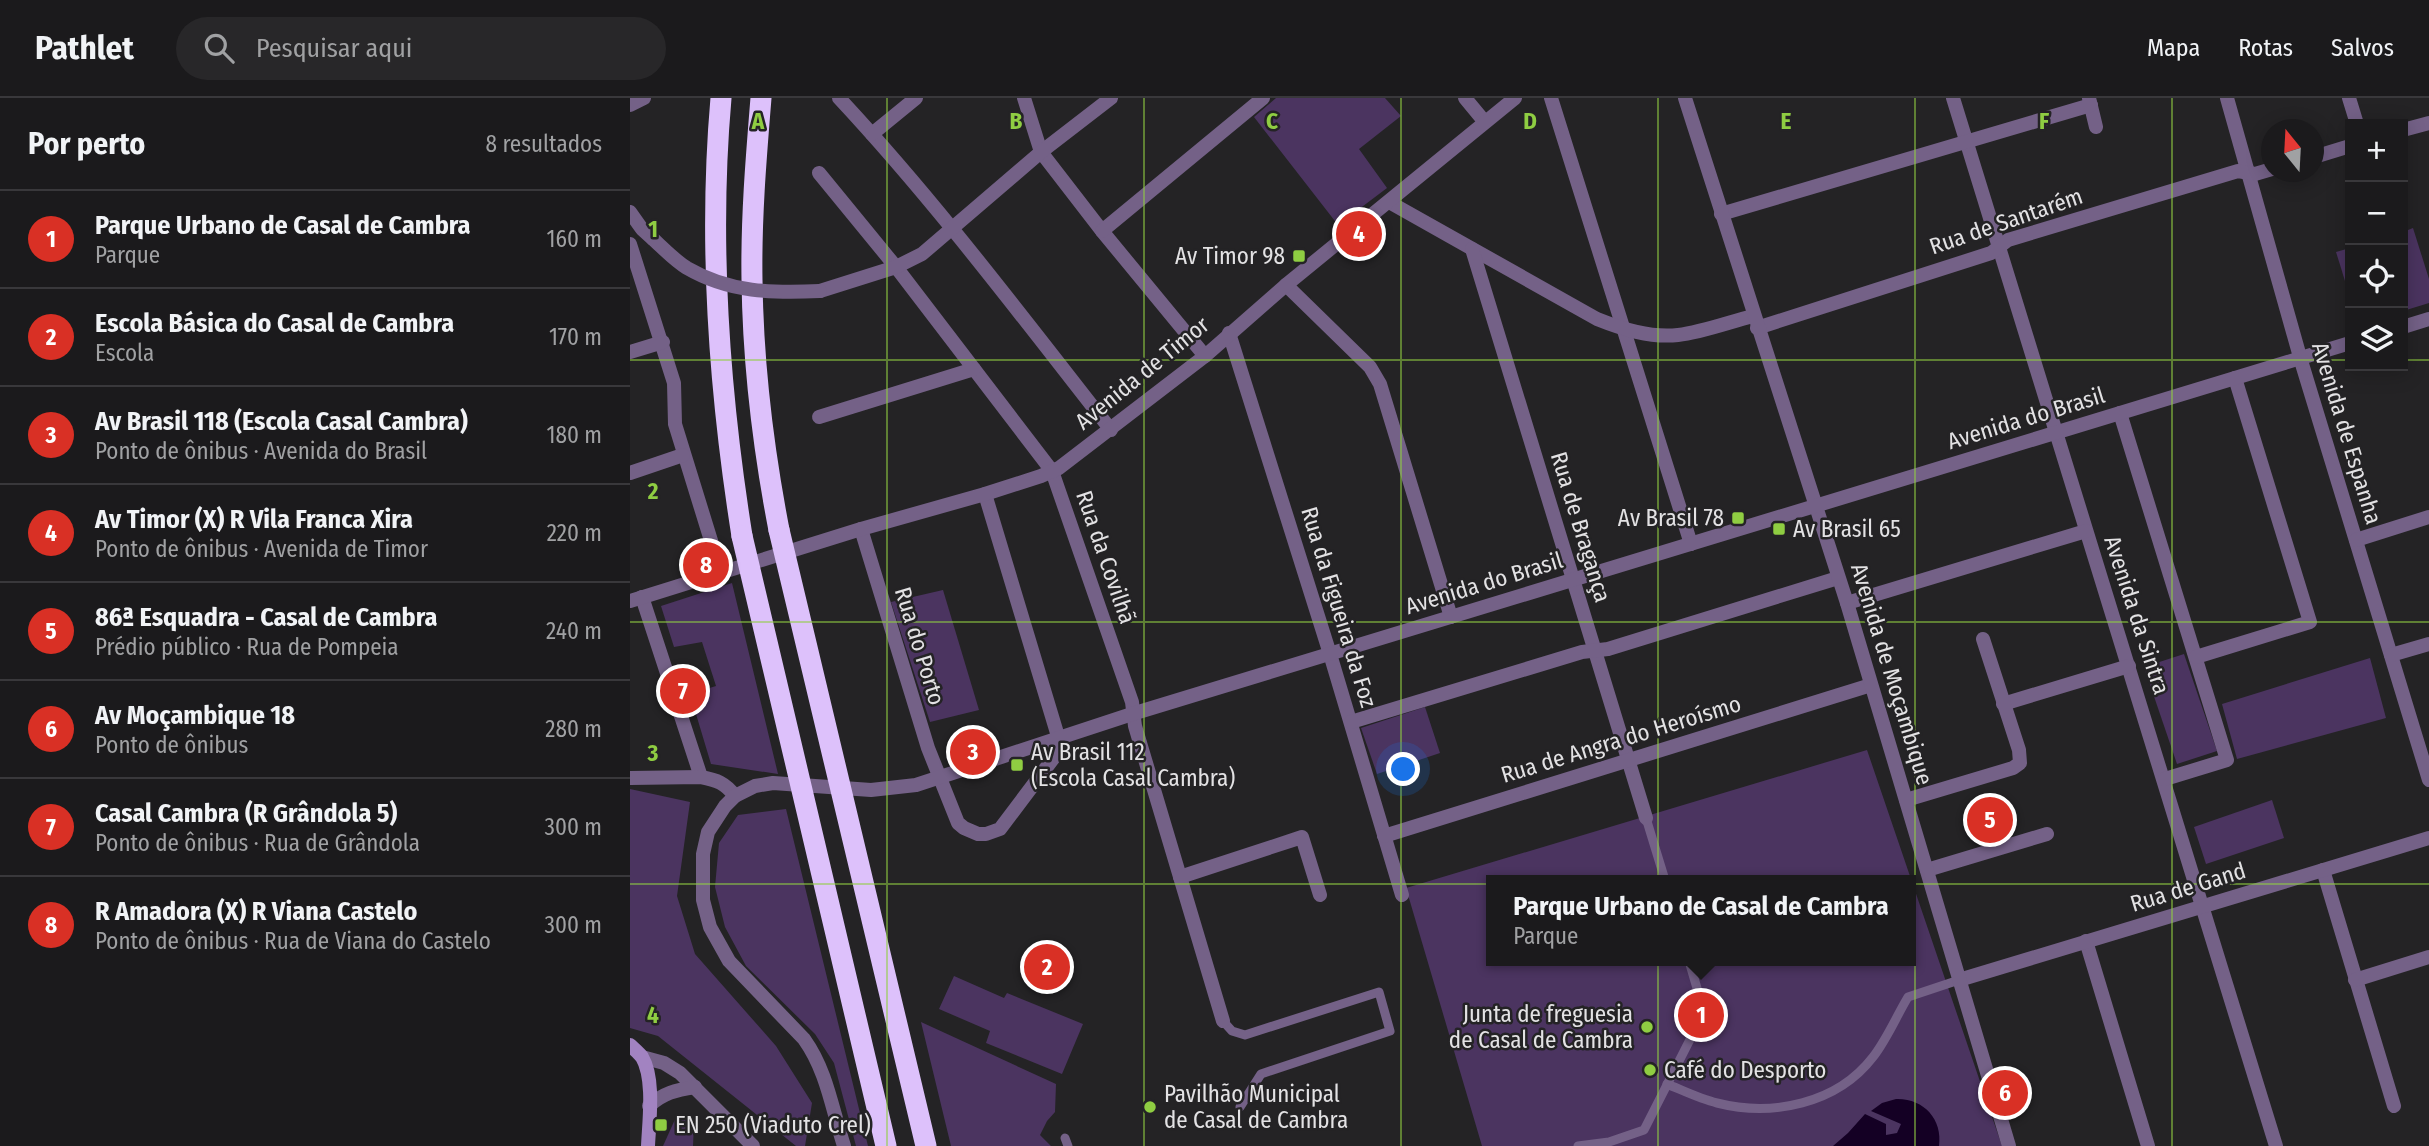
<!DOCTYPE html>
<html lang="pt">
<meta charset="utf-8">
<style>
:root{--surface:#1b1a1c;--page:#282729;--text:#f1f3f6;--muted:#a0a1a3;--line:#39383b;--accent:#d93025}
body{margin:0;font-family:"Fira Sans Condensed",sans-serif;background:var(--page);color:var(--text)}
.controls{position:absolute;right:21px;top:21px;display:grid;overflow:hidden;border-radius:0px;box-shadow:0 4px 18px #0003}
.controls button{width:63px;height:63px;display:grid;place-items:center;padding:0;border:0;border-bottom:2px solid var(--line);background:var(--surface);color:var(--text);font:35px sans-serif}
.compass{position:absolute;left:1631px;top:21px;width:63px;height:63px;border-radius:50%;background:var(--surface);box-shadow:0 4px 18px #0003;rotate:342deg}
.you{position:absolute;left:774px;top:672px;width:24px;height:24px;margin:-18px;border:5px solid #fff;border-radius:50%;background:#1a73e8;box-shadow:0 0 0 10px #1a73e833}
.badge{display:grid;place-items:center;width:46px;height:46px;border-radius:50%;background:var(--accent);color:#fff;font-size:23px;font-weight:700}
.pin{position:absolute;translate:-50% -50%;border:4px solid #fff;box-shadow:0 2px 7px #0006}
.popup{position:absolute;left:856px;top:777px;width:430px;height:91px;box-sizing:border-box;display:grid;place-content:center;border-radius:0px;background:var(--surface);filter:drop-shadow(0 2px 5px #0005);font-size:23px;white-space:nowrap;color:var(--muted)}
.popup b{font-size:26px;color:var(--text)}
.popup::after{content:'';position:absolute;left:50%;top:100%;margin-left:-14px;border:14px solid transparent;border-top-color:var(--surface)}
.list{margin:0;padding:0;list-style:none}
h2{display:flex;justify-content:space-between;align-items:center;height:91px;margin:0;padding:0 28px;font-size:30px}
h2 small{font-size:23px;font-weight:400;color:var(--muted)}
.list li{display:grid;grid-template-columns:46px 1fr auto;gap:21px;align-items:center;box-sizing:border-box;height:98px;padding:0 28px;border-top:2px solid var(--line)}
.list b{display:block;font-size:26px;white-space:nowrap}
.list p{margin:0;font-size:23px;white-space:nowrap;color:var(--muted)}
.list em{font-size:23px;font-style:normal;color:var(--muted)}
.icon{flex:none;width:38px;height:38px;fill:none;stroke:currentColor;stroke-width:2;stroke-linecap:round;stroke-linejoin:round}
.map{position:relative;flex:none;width:1799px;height:1048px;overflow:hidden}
header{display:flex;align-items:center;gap:42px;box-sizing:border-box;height:98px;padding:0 35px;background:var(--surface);border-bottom:2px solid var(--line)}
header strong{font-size:33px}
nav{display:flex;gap:38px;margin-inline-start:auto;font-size:24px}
.search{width:490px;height:63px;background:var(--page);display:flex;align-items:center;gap:18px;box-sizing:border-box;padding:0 24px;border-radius:38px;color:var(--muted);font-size:26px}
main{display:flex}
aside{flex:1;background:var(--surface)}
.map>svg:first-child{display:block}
.green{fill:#4b3460;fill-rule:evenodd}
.water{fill:#140024}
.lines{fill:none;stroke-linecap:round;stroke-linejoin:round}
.service{stroke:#746187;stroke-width:9}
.minor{stroke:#746187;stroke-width:14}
.tertiary{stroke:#746187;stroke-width:14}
.secondary{stroke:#a283c1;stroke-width:14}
.motorway{stroke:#ddc1fb;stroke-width:21}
.tertiary-bridge{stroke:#746187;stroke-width:14}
.motorway-bridge{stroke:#ddc1fb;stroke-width:21}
.grid{fill:none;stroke:#8fcd42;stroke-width:2;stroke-opacity:0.55}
.poi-dot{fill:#8fcd42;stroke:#242325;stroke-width:2.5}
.labels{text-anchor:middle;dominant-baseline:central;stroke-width:5;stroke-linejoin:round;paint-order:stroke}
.street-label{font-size:23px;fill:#e3e2e4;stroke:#242325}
.poi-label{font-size:23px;fill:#e3e2e4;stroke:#242325;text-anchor:start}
.grid-label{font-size:23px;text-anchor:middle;font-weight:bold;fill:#8fcd42;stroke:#242325;stroke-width:5;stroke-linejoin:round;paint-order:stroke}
</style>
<header>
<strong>Pathlet</strong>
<div class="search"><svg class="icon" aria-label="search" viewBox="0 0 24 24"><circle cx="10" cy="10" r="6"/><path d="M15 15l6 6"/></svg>Pesquisar aqui</div>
<nav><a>Mapa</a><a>Rotas</a><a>Salvos</a></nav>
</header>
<main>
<aside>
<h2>Por perto<small>8 resultados</small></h2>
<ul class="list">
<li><span class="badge">1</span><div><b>Parque Urbano de Casal de Cambra</b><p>Parque</p></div><em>160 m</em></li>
<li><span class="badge">2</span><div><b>Escola Básica do Casal de Cambra</b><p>Escola</p></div><em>170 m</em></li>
<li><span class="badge">3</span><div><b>Av Brasil 118 (Escola Casal Cambra)</b><p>Ponto de ônibus · Avenida do Brasil</p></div><em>180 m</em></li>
<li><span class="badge">4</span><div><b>Av Timor (X) R Vila Franca Xira</b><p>Ponto de ônibus · Avenida de Timor</p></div><em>220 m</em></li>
<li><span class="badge">5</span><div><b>86ª Esquadra - Casal de Cambra</b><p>Prédio público · Rua de Pompeia</p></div><em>240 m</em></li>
<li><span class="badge">6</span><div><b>Av Moçambique 18</b><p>Ponto de ônibus</p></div><em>280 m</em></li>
<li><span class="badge">7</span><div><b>Casal Cambra (R Grândola 5)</b><p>Ponto de ônibus · Rua de Grândola</p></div><em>300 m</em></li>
<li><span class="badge">8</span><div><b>R Amadora (X) R Viana Castelo</b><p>Ponto de ônibus · Rua de Viana do Castelo</p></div><em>300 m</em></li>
</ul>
</aside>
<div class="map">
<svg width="1799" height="1048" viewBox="0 0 1799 1048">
<rect width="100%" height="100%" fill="#242325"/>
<g class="green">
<path d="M646,0H755L771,18L729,51L757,90L708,127L624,19Z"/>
<path d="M1783,130L1799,181V205L1773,213V134Z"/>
<path d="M1720,150V199L1706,154Z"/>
<path d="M102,485L148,676L81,666L60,596L86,588L72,544L44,549L31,508Z"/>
<path d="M313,492L349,612L300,624L261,504Z"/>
<path d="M1554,556L1587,653L1547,666L1514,569Z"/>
<path d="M1740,560L1756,620L1607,661L1592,606Z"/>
<path d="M795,609L810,655L747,676L731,630Z"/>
<path d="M1237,652L1372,1048H852L776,790ZM861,782H1281V863H861Z"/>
<path d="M0,691L60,704L47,798L65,856L146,948L182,1005L175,1048H166L28,938L0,930Z"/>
<path d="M1642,702L1654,740L1576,766L1564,729Z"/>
<path d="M156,711L238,1048H226L204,965L185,936L116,868L95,829L85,789L89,745L108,717Z"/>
<path d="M324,878L374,900L377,895L453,926L432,976L356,945L360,933L309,911Z"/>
<path d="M291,924L426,986L425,1014L417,1023L410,1037L421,1048H321Z"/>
<path d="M47,1017L64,1024L63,1048H33Z"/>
</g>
<path class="water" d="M1266,1001C1293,1000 1313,1021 1309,1048H1203L1218,1035L1235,1016L1256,1026V1037L1267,1035L1271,1026L1241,1013L1252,1005Z"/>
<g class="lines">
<g class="service">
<path d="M1016,720L1035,782"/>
<path d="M593,923L602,933L615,937L749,894L760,933L631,976L610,1009"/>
<path d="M1037,986C1054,993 1070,1001 1087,1005C1142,1019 1207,1006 1243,959C1257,941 1266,919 1278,899L1329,882"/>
<path d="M435,1040L438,1048"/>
<path d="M948,1048L979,1044L1014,1032L1074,914L1059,863"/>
</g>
<g class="minor">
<path d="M209,0C306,104 393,220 481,332"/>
<path d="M835,0L854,23"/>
<path d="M921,0L1061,446"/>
<path d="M1323,0L1646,1048"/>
<path d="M1459,0L1466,29"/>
<path d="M1597,0L1672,266L1799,682"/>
<path d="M1719,0L1727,26"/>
<path d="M0,7L14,0"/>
<path d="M1773,32L1799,25"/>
<path d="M242,36L286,0"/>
<path d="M411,54L472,133L575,258"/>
<path d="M1684,59L1720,48"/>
<path d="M189,75L266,169L422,373L502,604L505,628L593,923"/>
<path d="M759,104L967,221C992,231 1020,240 1048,237C1073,234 1099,224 1123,218"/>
<path d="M1091,116L1461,7"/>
<path d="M472,133L633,0"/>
<path d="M0,146L44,285L45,326L91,475"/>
<path d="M842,151L1016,720"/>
<path d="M656,187L740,269L750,286L821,519"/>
<path d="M1127,230L1361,155L1378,142L1608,73L1625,76L1642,71"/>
<path d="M599,235L700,556L772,797"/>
<path d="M0,254L33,244"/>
<path d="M1490,315L1597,662L1535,681"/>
<path d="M189,319L344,271"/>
<path d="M0,375L53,357"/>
<path d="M231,431L298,650L328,725L334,730L348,736H356L370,731L428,654L430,645L355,396"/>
<path d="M1726,442L1799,419"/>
<path d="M12,499L71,679"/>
<path d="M1217,505L1456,433"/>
<path d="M1761,557L1799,546"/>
<path d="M1566,559L1680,524L1605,280"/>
<path d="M1373,606L1499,568"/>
<path d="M721,624L952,554L978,551L1208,480"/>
<path d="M0,680L71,679C87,682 95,685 105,698"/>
<path d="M1276,702L1383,670L1390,665L1389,652L1353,541"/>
<path d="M754,738L1241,587"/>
<path d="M1297,772L1417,736"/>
<path d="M1693,772L1764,1008"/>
<path d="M550,779L672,739L690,797"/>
<path d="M1456,843L1518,1048"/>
<path d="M1329,882L1799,740"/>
<path d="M1725,882L1799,859"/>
</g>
<g class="tertiary">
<path d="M394,0L411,54"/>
<path d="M1055,0L1217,505L1379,1048"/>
<path d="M0,114L12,131L23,141"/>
<path d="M190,193L266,169L292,156L411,54L481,0"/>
<path d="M1773,229L1799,221"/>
<path d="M0,503L231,431L355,396L411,378L429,370L575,258L656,187L885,0"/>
<path d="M12,959L34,965L50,975L123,1048"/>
<path d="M19,1008C33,995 46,992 65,989"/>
<path d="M214,1048C202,1011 197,973 174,941L99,863L80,829L73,802V756L78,734L95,708L105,698L125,688L143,685L241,692L286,687L502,616L1720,245"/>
</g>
<path class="secondary" d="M0,947C4,951 9,955 12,959C25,981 19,1024 18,1048"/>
<g class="motorway">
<path d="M91,0C78,147 89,293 112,438"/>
<path d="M131,0C126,61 121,121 122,182C123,266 133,349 149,432"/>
</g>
<path class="tertiary-bridge" d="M23,141C33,150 44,162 57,170C100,195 142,195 190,193"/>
<g class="motorway-bridge">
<path d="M149,432L296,1048"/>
<path d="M112,438L256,1048"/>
</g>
</g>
<path class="grid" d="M257,0V1048M514,0V1048M771,0V1048M1028,0V1048M1285,0V1048M1542,0V1048M0,262H1720M1773,262H1799M0,524H1799M0,786H1799"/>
<g class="poi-dot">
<rect x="662" y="151" width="14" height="14" rx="3.5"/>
<rect x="1101" y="413" width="14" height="14" rx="3.5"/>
<rect x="1142" y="424" width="14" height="14" rx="3.5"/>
<rect x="380" y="660" width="14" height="14" rx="3.5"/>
<circle cx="1017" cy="929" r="7"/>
<circle cx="1020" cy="972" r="7"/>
<circle cx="520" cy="1009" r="7"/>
<rect x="24" y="1020" width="14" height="14" rx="3.5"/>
</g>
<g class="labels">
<g class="street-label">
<text transform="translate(1376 123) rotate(-19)">Rua de Santarém</text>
<text transform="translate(512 275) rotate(-39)">Avenida de Timor</text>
<text transform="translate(1396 320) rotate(-17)">Avenida do Brasil</text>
<text transform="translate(1717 335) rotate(73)">Avenida de Espanha</text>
<text transform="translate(951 429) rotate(73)">Rua de Bragança</text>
<text transform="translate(476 459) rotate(71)">Rua da Covilhã</text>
<text transform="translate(854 485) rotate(-17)">Avenida do Brasil</text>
<text transform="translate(709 509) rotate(73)">Rua da Figueira da Foz</text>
<text transform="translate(1507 517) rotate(72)">Avenida da Sintra</text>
<text transform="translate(290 548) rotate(73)">Rua do Porto</text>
<text transform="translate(1262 576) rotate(73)">Avenida de Moçambique</text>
<text transform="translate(991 641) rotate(-17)">Rua de Angra do Heroísmo</text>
<text transform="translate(1558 789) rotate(-17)">Rua de Gand</text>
</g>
<g class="poi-label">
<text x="655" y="158" text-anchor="end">Av Timor 98</text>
<text x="1094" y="420" text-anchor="end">Av Brasil 78</text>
<text x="1163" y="431">Av Brasil 65</text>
<text x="401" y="654">Av Brasil 112<tspan x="401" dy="26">(Escola Casal Cambra)</tspan></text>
<text x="1003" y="916" text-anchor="end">Junta de freguesia<tspan x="1003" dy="26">de Casal de Cambra</tspan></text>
<text x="1034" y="972">Café do Desporto</text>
<text x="534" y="996">Pavilhão Municipal<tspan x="534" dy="26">de Casal de Cambra</tspan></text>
<text x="45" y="1027">EN 250 (Viaduto Crel)</text>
</g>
</g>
<g class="grid-label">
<text x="128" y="31">A</text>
<text x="386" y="31">B</text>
<text x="642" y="31">C</text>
<text x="900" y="31">D</text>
<text x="1156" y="31">E</text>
<text x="1414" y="31">F</text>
<text x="23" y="139">1</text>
<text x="23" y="401">2</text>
<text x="23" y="663">3</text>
<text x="23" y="925">4</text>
</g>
</svg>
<div class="controls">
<button>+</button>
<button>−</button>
<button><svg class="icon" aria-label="locate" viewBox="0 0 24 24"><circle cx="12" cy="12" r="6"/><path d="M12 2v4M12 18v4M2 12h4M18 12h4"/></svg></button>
<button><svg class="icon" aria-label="layers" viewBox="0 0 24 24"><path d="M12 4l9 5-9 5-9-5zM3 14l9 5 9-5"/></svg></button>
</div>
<svg class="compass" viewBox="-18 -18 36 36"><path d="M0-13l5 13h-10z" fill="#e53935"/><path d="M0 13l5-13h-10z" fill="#a0a1a3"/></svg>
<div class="you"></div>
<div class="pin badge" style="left:1071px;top:917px">1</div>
<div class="popup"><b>Parque Urbano de Casal de Cambra</b>Parque</div>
<div class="pin badge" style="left:417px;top:869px">2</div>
<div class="pin badge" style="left:343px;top:654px">3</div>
<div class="pin badge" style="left:729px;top:136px">4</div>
<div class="pin badge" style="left:1360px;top:722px">5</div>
<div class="pin badge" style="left:1375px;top:995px">6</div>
<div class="pin badge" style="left:53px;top:593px">7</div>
<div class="pin badge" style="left:76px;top:467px">8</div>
</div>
</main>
